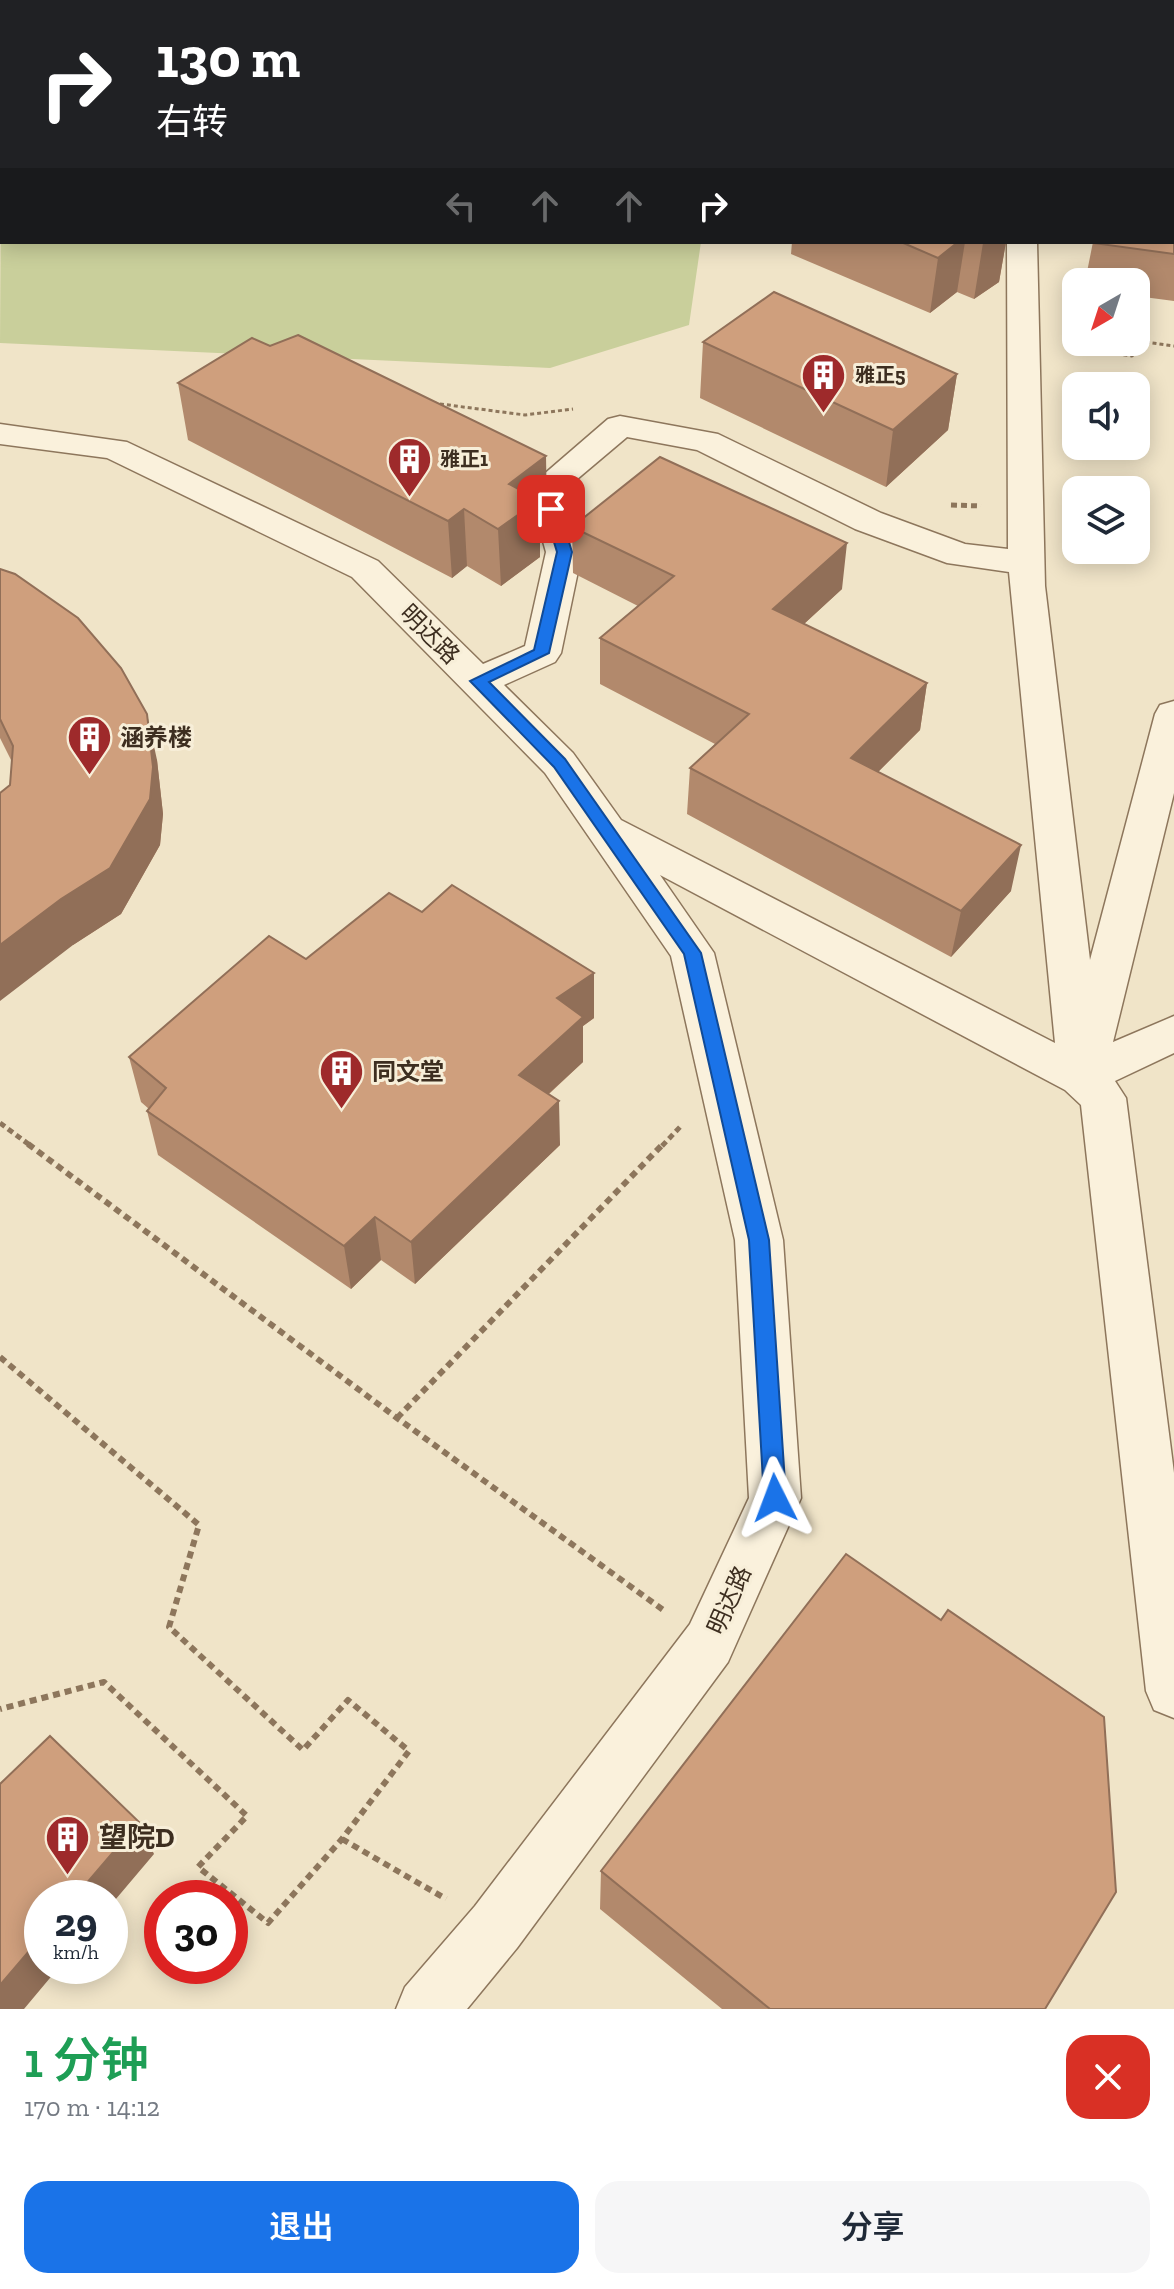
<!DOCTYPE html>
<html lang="zh">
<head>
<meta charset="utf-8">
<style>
  body { margin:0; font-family:"Zilla Slab","Noto Sans SC",serif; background:#f6f6f7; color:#1f2937; height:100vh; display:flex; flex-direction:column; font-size:30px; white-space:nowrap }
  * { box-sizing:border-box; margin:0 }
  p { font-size:26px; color:#747a83 }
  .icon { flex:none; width:44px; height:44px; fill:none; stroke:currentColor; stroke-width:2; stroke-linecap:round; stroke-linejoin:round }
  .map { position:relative; height:2009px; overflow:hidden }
  .panel { display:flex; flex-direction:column; background:#fff; flex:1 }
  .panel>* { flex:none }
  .top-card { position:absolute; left:0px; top:0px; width:1174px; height:244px; box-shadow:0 4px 20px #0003; background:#202124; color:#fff; overflow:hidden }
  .needle { width:52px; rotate:219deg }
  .buttons { position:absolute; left:1062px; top:268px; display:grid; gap:16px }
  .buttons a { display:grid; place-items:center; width:88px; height:88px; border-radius:16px; background:#fff; box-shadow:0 4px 20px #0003; font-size:40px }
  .speed { position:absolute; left:24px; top:1880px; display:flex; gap:16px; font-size:40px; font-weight:700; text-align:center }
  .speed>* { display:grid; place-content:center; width:104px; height:104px; border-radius:50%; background:#fff; box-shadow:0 4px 20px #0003; line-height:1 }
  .speed small { font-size:20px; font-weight:400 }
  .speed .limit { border:12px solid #d22; background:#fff; color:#111 }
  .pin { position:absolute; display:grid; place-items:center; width:68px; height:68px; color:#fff; margin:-34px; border-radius:16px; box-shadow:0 4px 12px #0006 }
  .me { position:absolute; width:88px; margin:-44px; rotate:357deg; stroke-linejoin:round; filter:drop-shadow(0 0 6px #0008) }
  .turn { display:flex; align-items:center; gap:28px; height:168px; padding:0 24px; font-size:36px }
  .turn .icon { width:104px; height:104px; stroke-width:2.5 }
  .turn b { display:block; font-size:56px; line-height:68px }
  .lanes { display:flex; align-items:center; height:76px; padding:0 24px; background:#0003; justify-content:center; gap:40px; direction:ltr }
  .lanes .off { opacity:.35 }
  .round { display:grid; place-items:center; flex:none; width:84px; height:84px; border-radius:24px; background:#f6f6f7 }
  .overview { display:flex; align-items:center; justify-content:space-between; height:136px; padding:0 24px }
  h1 { font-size:48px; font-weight:600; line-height:60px; color:#1e9e55 }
  .primary-button { display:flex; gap:16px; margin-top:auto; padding:16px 24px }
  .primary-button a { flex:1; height:92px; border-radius:24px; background:#1a73e8; color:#fff; font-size:32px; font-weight:600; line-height:92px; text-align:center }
  .primary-button a+a { background:#f6f6f7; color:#1f2937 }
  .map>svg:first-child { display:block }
  .green { fill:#c9cf9b }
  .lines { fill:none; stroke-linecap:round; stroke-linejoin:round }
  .minor-casing { stroke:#8d765c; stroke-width:3 }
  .path-far2 { stroke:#8d765c; stroke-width:3; stroke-dasharray:4 3; stroke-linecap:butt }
  .path-far1 { stroke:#8d765c; stroke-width:5; stroke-dasharray:6 4; stroke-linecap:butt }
  .path { stroke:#8d765c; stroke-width:6; stroke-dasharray:7 5; stroke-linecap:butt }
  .minor { fill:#faf1dc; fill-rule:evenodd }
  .wall { fill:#b2896c }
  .shaded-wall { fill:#916f58 }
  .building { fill:#cf9f7d; stroke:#916f58; stroke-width:2 }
  .route { fill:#1a73e8; stroke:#114b97; stroke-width:2 }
  .labels { text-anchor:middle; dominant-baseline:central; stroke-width:6; stroke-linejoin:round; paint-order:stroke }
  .far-poi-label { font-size:20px; font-weight:bold; fill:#3d2e20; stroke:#f7eed8; text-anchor:start }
  .street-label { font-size:24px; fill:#3d2e20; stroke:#f7eed8 }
  .poi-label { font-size:24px; font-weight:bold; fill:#3d2e20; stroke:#f7eed8; text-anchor:start }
  .near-poi-label { font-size:28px; font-weight:bold; fill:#3d2e20; stroke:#f7eed8; text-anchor:start }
</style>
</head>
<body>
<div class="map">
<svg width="1174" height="2009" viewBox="0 0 1174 2009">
  <rect width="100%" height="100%" fill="#f0e4c8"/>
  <!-- green -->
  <path class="green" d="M42,0h693l-698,2z
    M2,19v223h699l-12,83 -139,43 -550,-25z"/>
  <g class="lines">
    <defs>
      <path id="minor" d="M990,0h26v2h-26z
        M1007,242h30l8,344 45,374 65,-246 5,-9 14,-4v92l-61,249 61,-26v37l-59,28 11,17 48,375v245l-20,-8 -8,-19 -65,-586 -16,-15 -405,-215 54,78 69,287 18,258 -73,164 -211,286 -50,61h-71l9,-22 70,-81 215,-282 59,-126 -14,-258 -64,-284 -126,-183 -193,-196 -245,-119 -107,-14v-20l127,18 251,119 105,103 42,-18 21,-94 -18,-64 80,-69 12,-3 98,18 163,79 84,31 43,5zM627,437l70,13 158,79 92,34 62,9 46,471 -434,-223 -48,-67 -69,-68 51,-23 6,-9 21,-101 -19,-61z"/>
    </defs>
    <!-- minor casing -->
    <use href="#minor" class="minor-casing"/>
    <!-- path-far2 -->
    <path class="path-far2" d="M1068,347l64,9 14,-14 28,4
      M433,403l92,12 48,-6"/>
    <!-- path-far1 -->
    <path class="path-far1" d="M951,505l30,1
      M0,1123l31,23
      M662,1146l18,-19"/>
    <!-- path -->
    <path class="path" d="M28,1144l369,274 269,194
      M0,1357l199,168 -30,102 134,123 45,-50 61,51 -67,88 -74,84 -70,-56 49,-51 -143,-134 -104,27
      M397,1418l266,-274
      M342,1839l104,60"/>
    <!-- minor -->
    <use href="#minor" class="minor"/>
  </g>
  <!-- wall -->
  <path class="wall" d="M1174,128v173l-38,-5v-14h-51l8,-40z
    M792,242h214l-7,40 -25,17 -17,-7 -27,21 -139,-59z
    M703,342l254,32 -9,56 -62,57 -186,-89z
    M178,383l369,130 -7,5v39l-39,29 -34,-20 -15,12 -264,-138z
    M572,527l270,62 -38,35 123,59 -7,47 -42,42 133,119 -60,66 -264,-143 3,-46 25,-24 -115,-60v-46l38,-32 -65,-33z
    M0,569l157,191 6,54 -3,31 -39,69 -48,31 -63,-160 2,-23 -12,-24z
    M422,912l172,61v45l-11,8v36l-34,32 11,51 -145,139 -34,-24 -30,29 -193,-134 -11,-44 2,-2 -8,-7 -12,-45 177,-98z
    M601,1871l445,138h-324l-122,-100z"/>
  <!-- shaded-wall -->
  <path class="shaded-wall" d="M958,242h7l-8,50 -27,21 8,-55z
    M985,242h21l-7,40 -25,17 9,-56z
    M957,374l-9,56 -62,57 7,-57z
    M546,456l1,57 -7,5v39l-39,29 -3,-57 11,-45z
    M464,509l3,57 -15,12 -4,-57z
    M847,543l-5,46 -73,67 4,-47z
    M927,683l-7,47 -75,75 6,-47z
    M147,714l10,46 6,54 -3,31 -39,69 -48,31 -73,56v-56z
    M1021,845l-10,46 -60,66 10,-46z
    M594,973v45l-11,8v36l-62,57 -2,-44 38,-77z
    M559,1101l1,44 -145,139 -4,-42z
    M375,1217l6,43 -30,29 -7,-43z
    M139,1822l15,32 -44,52v-8h-36z
    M42,1936v30h18l-36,43h-24v-24z"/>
  <!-- building -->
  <path class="building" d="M1172,127l2,1v126l-81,-11v-1h79z
    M901,242h57l-20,16z
    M774,292l183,82 -64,56 -190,-88z
    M298,335l248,121 -37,28 30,16 -41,29 -34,-20 -16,12 -270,-138 74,-45 18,8z
    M660,457l187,86 -74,66 154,74 -76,75 170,87 -60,66 -271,-143 59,-54 -149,-76 74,-62 -102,-49z
    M0,569l15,5 63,44 43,50 26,46 6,53 -3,32 -40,69 -49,31 -61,46v-152l10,-8 3,-39 -13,-27z
    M452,885l142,88 -37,25 26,19 -64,58 40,26 -148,141 -36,-25 -31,29 -197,-135 19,-23 -37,-31 140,-121 37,23 83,-66 33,19z
    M846,1554l95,66 7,-10 156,107 12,175 -71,117h-275l-169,-138z
    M50,1736l89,86 -65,76h-32v38l-42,49v-201z"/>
  <!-- route -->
  <path class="route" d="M551,505l8,4 13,43 -23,101 -60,29 76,77 136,194 68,287 17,258 -4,7 -7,3 -8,-3 -3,-7 -15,-258 -65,-286 -130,-187 -84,-86 64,-31 23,-98 -13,-43z"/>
  <!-- icons -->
  <defs>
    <symbol id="building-pin" viewBox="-11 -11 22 30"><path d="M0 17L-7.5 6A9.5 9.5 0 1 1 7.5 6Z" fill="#9e2a2b" stroke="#f7eed8"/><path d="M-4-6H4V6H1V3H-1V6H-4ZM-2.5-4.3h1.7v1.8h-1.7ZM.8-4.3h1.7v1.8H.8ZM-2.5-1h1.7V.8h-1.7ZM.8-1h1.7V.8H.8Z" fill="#fff"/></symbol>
  </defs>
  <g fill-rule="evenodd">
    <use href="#building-pin" x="798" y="350" width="51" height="69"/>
    <use href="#building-pin" x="384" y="434" width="51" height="69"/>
    <use href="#building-pin" x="64" y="712" width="51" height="69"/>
    <use href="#building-pin" x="316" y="1046" width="51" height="69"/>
    <use href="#building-pin" x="42" y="1812" width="51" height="69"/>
  </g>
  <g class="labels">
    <!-- far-poi labels -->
    <g class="far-poi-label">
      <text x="855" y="375">雅正5</text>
      <text x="440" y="459">雅正1</text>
    </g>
    <!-- street labels -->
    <g class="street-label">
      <text transform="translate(430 634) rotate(45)">明达路</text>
      <text transform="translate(729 1600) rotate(-66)">明达路</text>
    </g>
    <!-- poi labels -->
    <g class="poi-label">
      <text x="120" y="737">涵养楼</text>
      <text x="372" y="1071">同文堂</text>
    </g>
    <!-- near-poi labels -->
    <g class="near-poi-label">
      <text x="99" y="1837">望院D</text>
    </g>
  </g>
</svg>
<div class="buttons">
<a><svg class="needle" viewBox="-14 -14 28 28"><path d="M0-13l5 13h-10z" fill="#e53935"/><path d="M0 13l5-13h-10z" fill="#747a83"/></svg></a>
<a><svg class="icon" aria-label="sound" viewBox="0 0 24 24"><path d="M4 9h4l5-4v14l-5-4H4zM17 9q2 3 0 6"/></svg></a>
<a><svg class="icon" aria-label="layers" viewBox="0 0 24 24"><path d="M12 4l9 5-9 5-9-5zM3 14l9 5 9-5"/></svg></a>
</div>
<div class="speed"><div>29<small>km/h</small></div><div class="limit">30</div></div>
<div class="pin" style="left:551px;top:509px;background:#d93025"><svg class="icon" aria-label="arrive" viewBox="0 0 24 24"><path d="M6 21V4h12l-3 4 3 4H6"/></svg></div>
<svg class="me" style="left:775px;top:1498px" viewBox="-20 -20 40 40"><path d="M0-17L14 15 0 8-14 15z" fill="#1a73e8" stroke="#fff" stroke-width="4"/></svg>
<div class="top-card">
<div class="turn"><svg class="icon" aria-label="right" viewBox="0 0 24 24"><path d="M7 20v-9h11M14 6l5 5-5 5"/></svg><div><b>130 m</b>右转</div></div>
<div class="lanes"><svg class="icon off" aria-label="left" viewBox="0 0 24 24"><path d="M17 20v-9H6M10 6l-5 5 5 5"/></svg><svg class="icon off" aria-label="ahead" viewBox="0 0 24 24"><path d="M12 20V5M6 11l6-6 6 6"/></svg><svg class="icon off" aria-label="ahead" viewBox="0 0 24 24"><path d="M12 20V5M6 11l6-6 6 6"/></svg><svg class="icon" aria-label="right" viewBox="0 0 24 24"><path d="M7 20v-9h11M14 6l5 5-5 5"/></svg></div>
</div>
</div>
<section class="panel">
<div class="overview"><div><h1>1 分钟</h1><p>170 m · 14:12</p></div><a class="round" style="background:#d93025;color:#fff"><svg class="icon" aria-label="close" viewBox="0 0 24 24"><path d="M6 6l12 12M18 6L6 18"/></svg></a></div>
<div class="primary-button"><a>退出</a><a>分享</a></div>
</section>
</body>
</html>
